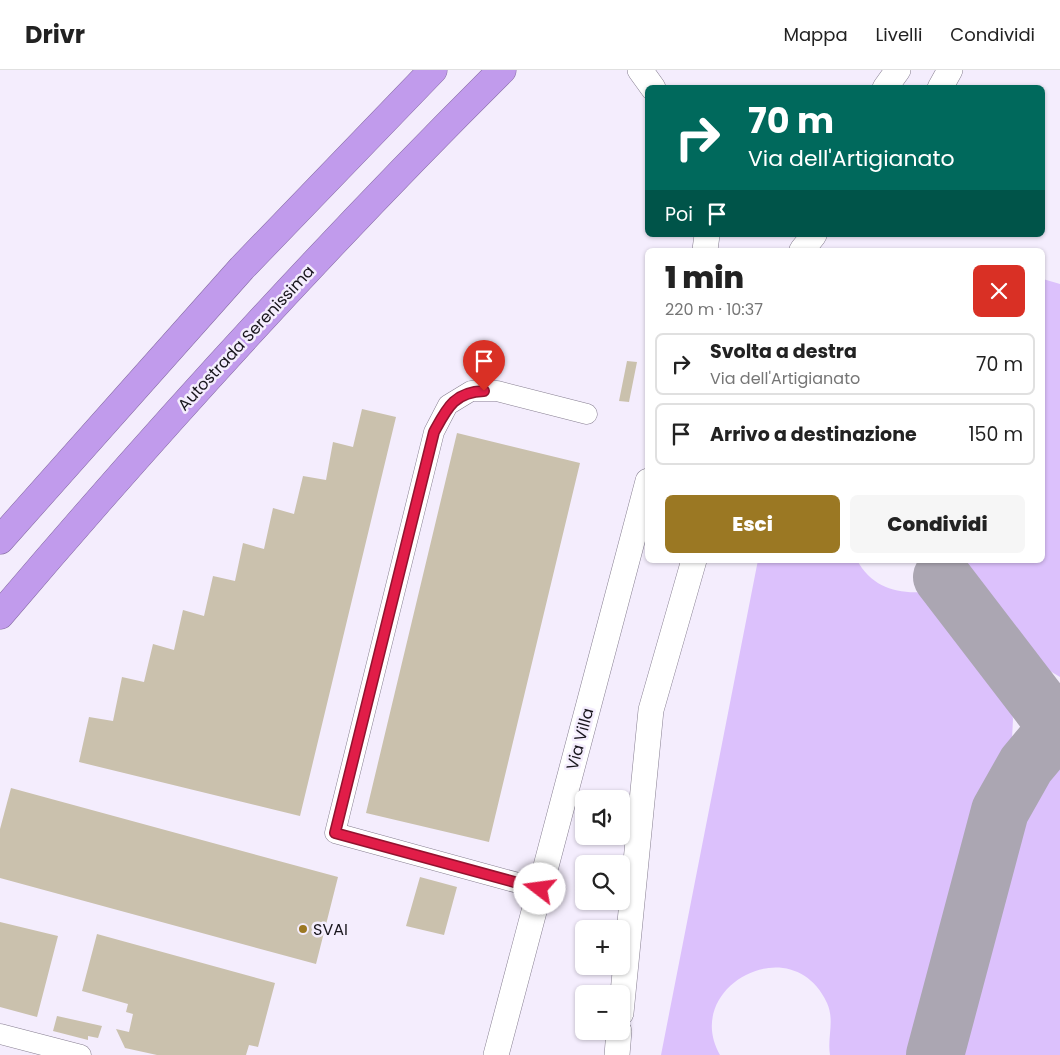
<!DOCTYPE html>
<html lang="it">
<head>
<meta charset="utf-8">
<style>
  body { margin:0; font-family:Poppins,sans-serif; background:#f6f6f6; color:#222; height:100vh; display:flex; flex-direction:column; font-size:19px; white-space:nowrap }
  * { box-sizing:border-box; margin:0 }
  p { font-size:16px; color:#767676 }
  .icon { flex:none; width:28px; height:28px; fill:none; stroke:currentColor; stroke-width:2; stroke-linecap:round; stroke-linejoin:round }
  .map { position:relative; flex:1; overflow:hidden }
  .sheet { position:absolute; left:645px; top:178px; width:400px; height:315px; display:flex; flex-direction:column; background:#fff; border-radius:8px; box-shadow:0 1px 4px #0004 }
  .sheet>* { flex:none }
  .hud { position:absolute; left:645px; top:15px; width:400px; height:152px; border-radius:8px; box-shadow:0 1px 4px #0004; background:#00695c; color:#fff; overflow:hidden }
  .fabs { position:absolute; left:575px; top:720px; display:grid; gap:10px }
  .fabs a { display:grid; place-items:center; width:55px; height:55px; border-radius:8px; background:#fff; box-shadow:0 1px 4px #0004; font-size:25px }
  .pin { position:absolute; display:grid; place-items:center; width:42px; height:42px; color:#fff; margin:-51px -21px; border-radius:50% 50% 50% 0; rotate:-45deg; box-shadow:0 0 5px #0007 }
  .pin .icon { rotate:45deg }
  .me { position:absolute; width:55px; margin:-28px; rotate:285deg; stroke-linejoin:round; filter:drop-shadow(0 0 4px #0008) }
  .turn { display:flex; align-items:center; gap:18px; height:105px; padding:0 20px; font-size:22px }
  .turn .icon { width:65px; height:65px; stroke-width:2.5 }
  .turn b { display:block; font-size:35px; line-height:42px }
  .then { display:flex; align-items:center; height:48px; padding:0 20px; background:#0003; gap:10px; font-size:19px }
  .round { display:grid; place-items:center; flex:none; width:52px; height:52px; border-radius:8px; background:#f6f6f6 }
  .overview { display:flex; align-items:center; justify-content:space-between; height:85px; padding:0 20px }
  h1 { font-size:30px; font-weight:800; line-height:38px }
  .cta { display:flex; gap:10px; margin-top:auto; padding:10px 20px }
  .cta a { flex:1; height:58px; border-radius:8px; background:#9b7823; color:#fff; font-size:20px; font-weight:800; line-height:58px; text-align:center }
  .cta a+a { background:#f6f6f6; color:#222 }
  ul { padding:0; list-style:none }
  li { display:flex; align-items:center; gap:15px; height:62px; margin:0 10px 8px; padding:0 10px; border:2px solid #e0e0e0; border-radius:8px }
  li div { flex:1 }
  li b { display:block; font-size:19px }
  li em { font-style:normal }
  header { display:flex; align-items:center; gap:30px; box-sizing:border-box; height:70px; padding:0 25px; background:#fff; border-bottom:1px solid #e0e0e0 }
  header strong { font-size:24px }
  nav { display:flex; gap:28px; margin-inline-start:auto; font-size:18px }
  .map>svg:first-child { display:block }
  .green { fill:#dcc1fc }
  .lines { fill:none; stroke-linecap:round; stroke-linejoin:round }
  .taxiway { stroke:#aba6b2; stroke-width:58 }
  .building { fill:#cac1ad }
  .minor-casing { stroke:#867e90; stroke-width:21 }
  .tertiary-casing { stroke:#867e90; stroke-width:26 }
  .motorway-casing { stroke:#866ca3; stroke-width:29 }
  .minor { stroke:#fff; stroke-width:20 }
  .tertiary { stroke:#fff; stroke-width:25 }
  .motorway { stroke:#c19bec; stroke-width:28 }
  .route-casing { stroke:#92132f; stroke-width:12 }
  .route { stroke:#e11d48; stroke-width:9 }
  .poi-dot { fill:#9b7823; stroke:#f4edfd; stroke-width:2 }
  .labels { text-anchor:middle; dominant-baseline:central; stroke-width:5; stroke-linejoin:round; paint-order:stroke }
  .street-label { font-size:16px; fill:#18151c; stroke:#f4edfd }
  .poi-label { font-size:16px; fill:#18151c; stroke:#f4edfd; text-anchor:start }
</style>
</head>
<body>
<header>
<strong>Drivr</strong>
<nav><a>Mappa</a><a>Livelli</a><a>Condividi</a></nav>
</header>
<div class="map">
<svg width="1060" height="985" viewBox="0 0 1060 985">
  <rect width="100%" height="100%" fill="#f4edfd"/>
  <!-- green -->
  <path class="green" d="M1043,209l17,5v393l-25,-15 -74,-99 1,-3h80z
    M758,490h99c14,26 38,34 66,32l87,110 3,17 -1,20 -24,44 -19,48 -62,224h-77c-3,-18 5,-34 -3,-52 -35,-76 -146,-16 -107,52h-59z
    M1060,694v291h-102l56,-213 16,-35z"/>
  <g class="lines">
    <!-- taxiway -->
    <path class="taxiway" d="M942,507l115,150
      M935,985l65,-244 26,-46 34,-41"/>
  </g>
  <!-- building -->
  <path class="building" d="M627,291l10,1 -8,40 -10,-1z
    M362,339l34,8 -96,399 -221,-54 10,-45 24,4 9,-44 22,5 9,-38 21,6 9,-40 21,6 9,-40 22,5 8,-38 21,6 9,-41 21,6 9,-38 23,4 7,-38 20,5z
    M457,363l123,30 -91,379 -123,-29z
    M11,718l327,89 -22,87 -316,-86v-49z
    M420,807l37,10 -13,48 -38,-9z
    M0,852l58,14 -21,81 -37,-10z
    M97,864l178,49 -17,64 -9,-2 -3,10h-89l-32,-7 -9,-19 13,3 4,-18 -7,-2 2,-8 -46,-13z
    M57,946l45,10 -4,12 -10,-2v4l-35,-9z"/>
  <g class="lines">
    <defs>
      <path id="minor" d="M540,819l-205,-56 99,-401 14,-27 23,-14h26l90,23
        M0,964l81,21"/>
      <path id="tertiary" d="M640,0l13,18
        M885,18l13,-18
        M940,18l10,-18
        M705,180l2,-15
        M802,180l12,-15
        M621,943l30,-303 43,-150
        M496,985l152,-574
        M617,985l2,-24"/>
      <path id="motorway" d="M0,470l242,-272 191,-198
        M0,545c160,-188 327,-371 502,-545"/>
    </defs>
    <!-- minor casing -->
    <use href="#minor" class="minor-casing"/>
    <!-- tertiary casing -->
    <use href="#tertiary" class="tertiary-casing"/>
    <!-- motorway casing -->
    <use href="#motorway" class="motorway-casing"/>
    <!-- minor -->
    <use href="#minor" class="minor"/>
    <!-- tertiary -->
    <use href="#tertiary" class="tertiary"/>
    <!-- motorway -->
    <use href="#motorway" class="motorway"/>
  </g>
  <g class="lines">
    <defs>
      <path id="route" d="M484,321c-30,1 -37,17 -50,41l-99,401 205,56"/>
    </defs>
    <!-- route casing -->
    <use href="#route" class="route-casing"/>
    <!-- route -->
    <use href="#route" class="route"/>
  </g>
  <!-- markers -->
  <circle class="poi-dot" cx="303" cy="859" r="5"/>
  <g class="labels">
    <!-- street labels -->
    <g class="street-label">
      <text transform="translate(246 268) rotate(-47)">Autostrada Serenissima</text>
      <text transform="translate(580 669) rotate(-75)">Via Villa</text>
    </g>
    <!-- poi labels -->
    <g class="poi-label">
      <text x="313" y="859">SVAI</text>
    </g>
  </g>
</svg>
<div class="fabs">
<a><svg class="icon" aria-label="sound" viewBox="0 0 24 24"><path d="M4 9h4l5-4v14l-5-4H4zM17 9q2 3 0 6"/></svg></a>
<a><svg class="icon" aria-label="search" viewBox="0 0 24 24"><circle cx="10" cy="10" r="6"/><path d="M15 15l6 6"/></svg></a>
<a>+</a>
<a>−</a>
</div>
<div class="pin" style="left:484px;top:321px;background:#d93025"><svg class="icon" aria-label="arrive" viewBox="0 0 24 24"><path d="M6 21V4h12l-3 4 3 4H6"/></svg></div>
<svg class="me" style="left:540px;top:819px" viewBox="-20 -20 40 40"><circle r="19" fill="#fff"/><path d="M0-13L10 11 0 6-10 11z" fill="#e11d48"/></svg>
<div class="hud">
<div class="turn"><svg class="icon" aria-label="right" viewBox="0 0 24 24"><path d="M7 20v-9h11M14 6l5 5-5 5"/></svg><div><b>70 m</b>Via dell'Artigianato</div></div>
<div class="then">Poi<svg class="icon" aria-label="arrive" viewBox="0 0 24 24"><path d="M6 21V4h12l-3 4 3 4H6"/></svg></div>
</div>
<section class="sheet">
<div class="overview"><div><h1>1 min</h1><p>220 m · 10:37</p></div><a class="round" style="background:#d93025;color:#fff"><svg class="icon" aria-label="close" viewBox="0 0 24 24"><path d="M6 6l12 12M18 6L6 18"/></svg></a></div>
<ul>
<li><svg class="icon" aria-label="right" viewBox="0 0 24 24"><path d="M7 20v-9h11M14 6l5 5-5 5"/></svg><div><b>Svolta a destra</b><p>Via dell'Artigianato</p></div><em>70 m</em></li>
<li><svg class="icon" aria-label="arrive" viewBox="0 0 24 24"><path d="M6 21V4h12l-3 4 3 4H6"/></svg><div><b>Arrivo a destinazione</b></div><em>150 m</em></li>
</ul>
<div class="cta"><a>Esci</a><a>Condividi</a></div>
</section>
</div>
</body>
</html>
